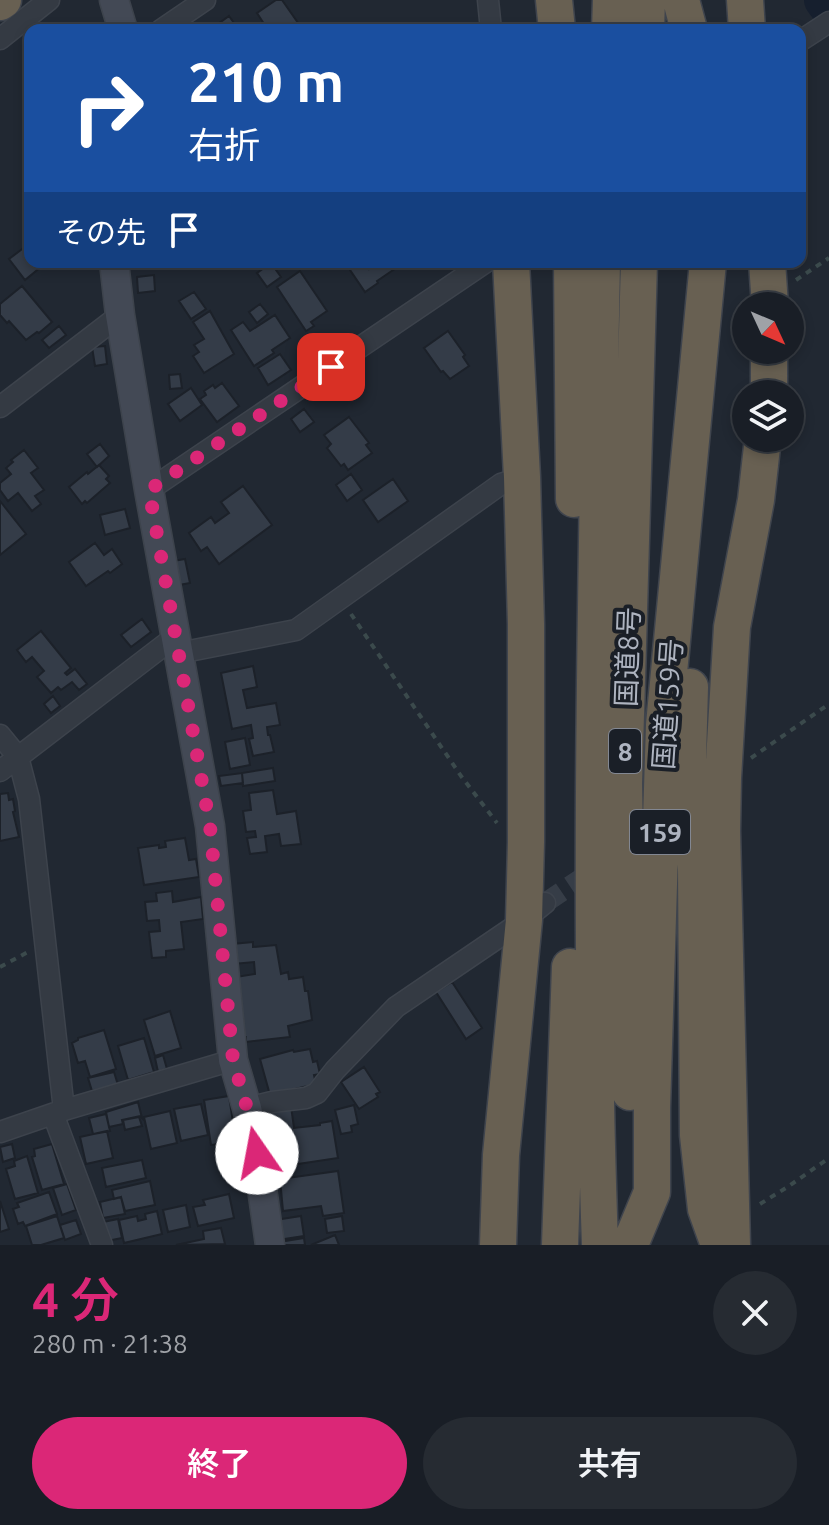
<!DOCTYPE html>
<html lang="ja">
<head>
<meta charset="utf-8">
<style>
  body { margin:0; font-family:Ubuntu,"Noto Sans JP",sans-serif; background:#262b32; color:#f1f3f6; height:100vh; display:flex; flex-direction:column; font-size:30px; white-space:nowrap }
  * { box-sizing:border-box; margin:0 }
  p { font-size:26px; color:#9fa2a7 }
  .icon { flex:none; width:44px; height:44px; fill:none; stroke:currentColor; stroke-width:2; stroke-linecap:round; stroke-linejoin:round }
  .map { position:relative; height:1245px; overflow:hidden }
  .side { display:flex; flex-direction:column; background:#191e26; flex:1 }
  .side>* { flex:none }
  .hud { position:absolute; left:24px; top:24px; width:782px; height:244px; border-radius:16px; box-shadow:0 4px 12px #0003,0 0 0 2px #373c43; background:#1a4fa0; color:#fff; overflow:hidden }
  .needle { width:52px; rotate:134deg }
  .tools { position:absolute; left:732px; top:292px; display:grid; gap:16px }
  .tools a { display:grid; place-items:center; width:72px; height:72px; border-radius:50%; background:#191e26; box-shadow:0 4px 12px #0003,0 0 0 2px #373c43; font-size:40px }
  .pin { position:absolute; display:grid; place-items:center; width:68px; height:68px; color:#fff; margin:-34px; border-radius:16px; box-shadow:0 4px 12px #0006 }
  .me { position:absolute; width:88px; margin:-44px; rotate:348deg; stroke-linejoin:round; filter:drop-shadow(0 0 6px #0008) }
  .turn { display:flex; align-items:center; gap:28px; height:168px; padding:0 32px; font-size:36px }
  .turn .icon { width:104px; height:104px; stroke-width:2.5 }
  .turn b { display:block; font-size:56px; line-height:68px }
  .then { display:flex; align-items:center; height:76px; padding:0 32px; background:#0003; gap:16px; font-size:30px }
  .round { display:grid; place-items:center; flex:none; width:84px; height:84px; border-radius:42px; background:#262b32 }
  .headline { display:flex; align-items:center; justify-content:space-between; height:136px; padding:0 32px }
  h1 { font-size:48px; font-weight:600; line-height:60px; color:#db2777 }
  .button { display:flex; gap:16px; margin-top:auto; padding:16px 32px }
  .button a { flex:1; height:92px; border-radius:48px; background:#db2777; color:#fff; font-size:32px; font-weight:600; line-height:92px; text-align:center }
  .button a+a { background:#262b32; color:#f1f3f6 }
  .map>svg:first-child { display:block }
  .lines { fill:none; stroke-linecap:round; stroke-linejoin:round }
  .river { stroke:#161f2e; stroke-width:38 }
  .building { fill:#343c48; stroke:#1c2129; stroke-width:2 }
  .street-tunnel { stroke:#363d47; stroke-width:20; stroke-dasharray:20 10; stroke-linecap:butt }
  .street-casing { stroke:#3d434c; stroke-width:23 }
  .secondary-casing { stroke:#3d434c; stroke-width:31 }
  .highway-casing { stroke:#3f444d; stroke-width:39 }
  .path { stroke:#3b4a4c; stroke-width:4; stroke-dasharray:6 6; stroke-linecap:butt }
  .street { stroke:#343a43; stroke-width:20 }
  .secondary { stroke:#434955; stroke-width:28 }
  .highway { stroke:#686052; stroke-width:36 }
  .route { stroke:#db2777; stroke-width:14; stroke-dasharray:0 25.2 }
  .labels { text-anchor:middle; dominant-baseline:central; stroke-width:8; stroke-linejoin:round; paint-order:stroke }
  .shield { fill:#1a1f27; stroke:#828792; stroke-width:2 }
  .shield-label { font-size:26px; font-weight:bold; fill:#aeb4c0 }
  .street-label { font-size:28px; fill:#aeb4c0; stroke:#1a1f27 }
</style>
</head>
<body>
<div class="map">
<svg width="829" height="1245" viewBox="0 0 829 1245">
  <rect width="100%" height="100%" fill="#212832"/>
  <g class="lines">
    <!-- river -->
    <path class="river" d="M823,0l6,8"/>
  </g>
  <!-- building -->
  <path class="building" d="M276,0h6l21,30h-35l-11,-17z
    M229,16l10,14h-27l-1,-1z
    M30,243v19h17l-22,18 -16,-21z
    M356,262h8l5,7 9,-7h19l2,4 -22,15 1,2 -13,9 -17,-25z
    M271,263l10,14 -14,10 -10,-14z
    M300,271l27,40 -16,11 3,4 -8,5 -29,-44z
    M154,275l1,16 -17,2 -1,-16z
    M22,286l30,36 -13,11 -2,-1 -11,8 -17,-19 -2,2 -7,-8v-11z
    M194,292l12,17 -15,10 -12,-18z
    M260,304l8,10 -11,9 -8,-11z
    M210,311l24,43 -30,19 -11,-17 6,-4 -5,-7 10,-6 -11,-17z
    M275,315l15,23 -18,12 2,3 -20,13 -23,-36 12,-8 7,9z
    M59,326l7,9 -17,13 -7,-8z
    M448,331l17,24 -2,2 6,9 -19,13 -7,-8 -2,1 -17,-24z
    M105,346l2,18 -12,2 -3,-19z
    M280,354l11,16 -23,15 -10,-17z
    M180,374l2,14 -12,1 -1,-14z
    M222,383l17,23 -22,16 -17,-23 6,-4 -2,-4 9,-6 2,3z
    M191,388l11,17 -22,16 -12,-17z
    M304,409l10,13 -14,10 -9,-13z
    M349,417l20,26 -3,2 6,8 -24,17 -4,-6 -3,2 -14,-18 4,-4 -7,-9z
    M100,444l9,12 -12,11 -10,-13z
    M24,450l14,18 -7,5 13,17 -9,6 6,8 -9,7 -14,-18 -10,8 -8,-11v-7l11,-9 -5,-6 7,-6 -2,-2z
    M99,465l10,11 -3,3 4,4 -23,20 -2,-2 -3,3 -13,-17 18,-15 1,2z
    M351,474l11,16 -15,11 -11,-16z
    M393,479l15,22 -30,21 -15,-22z
    M243,486l29,39 -53,39 -12,-17 -6,4 -12,-18 22,-16 4,6 14,-10 -8,-11z
    M0,501l26,33 -26,21z
    M125,509l5,19 -25,7 -5,-20z
    M95,543l9,12 8,-6 10,15 -12,9 -2,-2 -22,15 -17,-24z
    M185,559l5,24 -11,2 -6,-24z
    M142,619l9,13 -20,15 -10,-12z
    M41,631l30,37 -6,5 2,2 8,-6 12,15 -8,6 -7,-8 -11,8 -3,-3 -7,6 -14,-16 7,-6 -12,-14 -6,5 -9,-12z
    M253,666l4,21 -14,3 4,18 29,-5 4,22 -13,2 1,8h2l4,17 -21,4 -4,-17 4,-1 -2,-13 -19,4 -11,-56z
    M53,696l7,10 -9,7 -7,-9z
    M245,738l5,27 -20,4 -5,-27z
    M273,768l2,13 -32,5 -1,-13z
    M242,773l1,10 -22,3 -2,-10z
    M273,790l4,24 19,-3 5,33 -20,2 -2,-12 -14,2 2,16 -17,2 -3,-16 9,-1 -1,-6 -9,1 -3,-21 8,-1 -2,-17z
    M8,793l1,7 4,-1 2,12 -2,1 6,25 -19,4v-47z
    M185,838l4,22 7,-1 3,18 -55,8 -6,-37 21,-3v3l7,-1 -1,-6z
    M172,891l1,11 28,-5 2,22 -22,3 3,27 -18,2v6l-14,1 -3,-26 11,-1 -1,-11 -12,1 -2,-19 12,-1 -1,-8z
    M253,942v5l23,-2 5,29 7,-2 1,7 14,-2 2,14h3l4,29 -24,6 2,11 -44,5v-5h-3l-7,-60 19,-3 -1,-12 -21,2 -1,-20z
    M452,982l30,46 -16,11 -30,-47z
    M170,1011l11,37 -26,8 -11,-36z
    M104,1030l12,39 -26,8 -5,-16 -7,2 -6,-20 6,-3v-2z
    M144,1038l10,34 -26,8 -10,-34z
    M310,1049l3,13 4,-1 3,13 -6,1 2,9 -46,11 -10,-36 33,-9 1,2z
    M163,1055l4,14 -9,3 -3,-14z
    M364,1067l16,25 -4,2 2,3 -19,12 -18,-27z
    M114,1072l4,13 -26,6 -4,-13z
    M229,1096l7,46 -25,3 -7,-45z
    M138,1102l4,16 -2,-2 -18,4 1,4 -14,3 -3,-15z
    M201,1104l7,31 -27,6 -7,-32z
    M354,1105l4,19 -7,2 1,6 -11,2 -6,-24z
    M291,1106l3,22 26,-3v-2l12,-2 6,37 -60,9 -3,-21 12,-2 -1,-10 -17,2 -4,-27z
    M170,1111l7,32 -26,6 -7,-32z
    M106,1114l4,17 -17,3 -4,-16z
    M139,1117l3,9 -17,4 -2,-10z
    M107,1131l6,27 -27,6 -6,-27z
    M12,1144l3,14 -12,4 -3,-15z
    M52,1144l12,40 -22,6 -10,-33 3,-1 -1,-7z
    M27,1156l11,37 -23,6 -9,-30 9,-3 -1,-5z
    M142,1160l4,18 -40,9 -4,-19z
    M338,1171l6,42 -21,3 -2,-10 -38,5 -3,-32z
    M150,1181l5,24 -30,6 -4,-14 -7,2 -2,-9z
    M67,1184l9,26 -14,5 -9,-27z
    M49,1192l8,22 -32,12 -2,-4 -5,2 -5,-15 6,-2 -2,-4z
    M229,1194l5,24 -36,8 -5,-19 12,-2 -2,-5z
    M121,1197l4,17 -22,4 -3,-16z
    M0,1201l9,28 -9,3z
    M186,1205l4,22 -22,5 -5,-22z
    M157,1211l5,23 -38,9 -5,-23 18,-4 1,5 8,-2 -1,-5z
    M57,1216l7,22 -23,7h-9l-6,-19z
    M301,1216l3,20 -26,4 -3,-20z
    M342,1216l2,15 -17,2 -2,-14z
    M118,1219l4,19 -15,3 -4,-19z
    M76,1220l5,14 -16,6 -5,-15z
    M221,1228l4,16 -49,1 28,-6 -1,-8z
    M335,1235l4,10h-28z
    M304,1238l1,7h-26v-3z"/>
  <g class="lines">
    <!-- street-tunnel -->
    <path class="street-tunnel" d="M545,903l53,-36"/>
    <defs>
      <path id="street" d="M488,0l3,30
        M161,30l44,-30
        M0,39l49,-39
        M800,41l29,-19
        M0,407l120,-92
        M149,490l337,-228
        M179,653l117,-23 205,-146 21,-7
        M0,735l18,22 11,42 35,311
        M0,771l176,-135
        M247,1108l25,-6 34,-4 11,-5 18,-23 61,-63 128,-87 21,-17
        M53,1114l49,131
        M0,1132l64,-22 169,-50"/>
      <path id="secondary" d="M114,0l9,30
        M114,262l6,53 29,175 61,336 23,234 14,48 10,45 13,92"/>
      <path id="highway" d="M554,0l3,30
        M681,0l8,30
        M745,0l2,30
        M0,2l3,-2
        M610,30l1,-30
        M646,30l1,-30
        M572,262l2,237
        M767,262l3,44
        M769,394v-44
        M690,687l-2,71 8,111 2,266 8,74 13,36
        M630,1092l-6,-308 15,-522
        M632,1240l20,-48v-84l12,-383 44,-463
        M498,1245l3,-90 23,-235 2,-78v-218l-4,-147 -11,-215
        M560,1245l10,-278
        M600,1245c-12,-327 -4,-655 2,-983
        M732,1245l-10,-414 1,-53 9,-151 24,-127 7,-62"/>
    </defs>
    <!-- street casing -->
    <use href="#street" class="street-casing"/>
    <!-- secondary casing -->
    <use href="#secondary" class="secondary-casing"/>
    <!-- highway casing -->
    <use href="#highway" class="highway-casing"/>
    <!-- path -->
    <path class="path" d="M796,280l33,-22
      M351,614l110,162 36,47
      M751,758l78,-54
      M0,967l28,-15
      M760,1204l29,-18 40,-28"/>
    <!-- street -->
    <use href="#street" class="street"/>
    <!-- secondary -->
    <use href="#secondary" class="secondary"/>
    <!-- highway -->
    <use href="#highway" class="highway"/>
  </g>
  <g class="lines">
    <!-- route -->
    <path class="route" d="M257,1153l-10,-45 -14,-48 -23,-234 -61,-336 182,-123"/>
  </g>
  <g class="labels">
    <!-- shield labels -->
    <g class="shield">
      <rect x="609" y="729" width="32" height="44" rx="6"/>
      <rect x="630" y="810" width="60" height="44" rx="6"/>
    </g>
    <g class="shield-label">
      <text x="625" y="751">8</text>
      <text x="660" y="832">159</text>
    </g>
    <!-- street labels -->
    <g class="street-label">
      <text transform="translate(627 657) rotate(-88)">国道8号</text>
      <text transform="translate(667 704) rotate(-86)">国道159号</text>
    </g>
  </g>
</svg>
<div class="tools">
<a><svg class="needle" viewBox="-14 -14 28 28"><path d="M0-13l5 13h-10z" fill="#e53935"/><path d="M0 13l5-13h-10z" fill="#9fa2a7"/></svg></a>
<a><svg class="icon" aria-label="layers" viewBox="0 0 24 24"><path d="M12 4l9 5-9 5-9-5zM3 14l9 5 9-5"/></svg></a>
</div>
<div class="pin" style="left:331px;top:367px;background:#d93025"><svg class="icon" aria-label="arrive" viewBox="0 0 24 24"><path d="M6 21V4h12l-3 4 3 4H6"/></svg></div>
<svg class="me" style="left:257px;top:1153px" viewBox="-20 -20 40 40"><circle r="19" fill="#fff"/><path d="M0-13L10 11 0 6-10 11z" fill="#db2777"/></svg>
<div class="hud">
<div class="turn"><svg class="icon" aria-label="right" viewBox="0 0 24 24"><path d="M7 20v-9h11M14 6l5 5-5 5"/></svg><div><b>210 m</b>右折</div></div>
<div class="then">その先<svg class="icon" aria-label="arrive" viewBox="0 0 24 24"><path d="M6 21V4h12l-3 4 3 4H6"/></svg></div>
</div>
</div>
<section class="side">
<div class="headline"><div><h1>4 分</h1><p>280 m · 21:38</p></div><a class="round"><svg class="icon" aria-label="close" viewBox="0 0 24 24"><path d="M6 6l12 12M18 6L6 18"/></svg></a></div>
<div class="button"><a>終了</a><a>共有</a></div>
</section>
</body>
</html>
